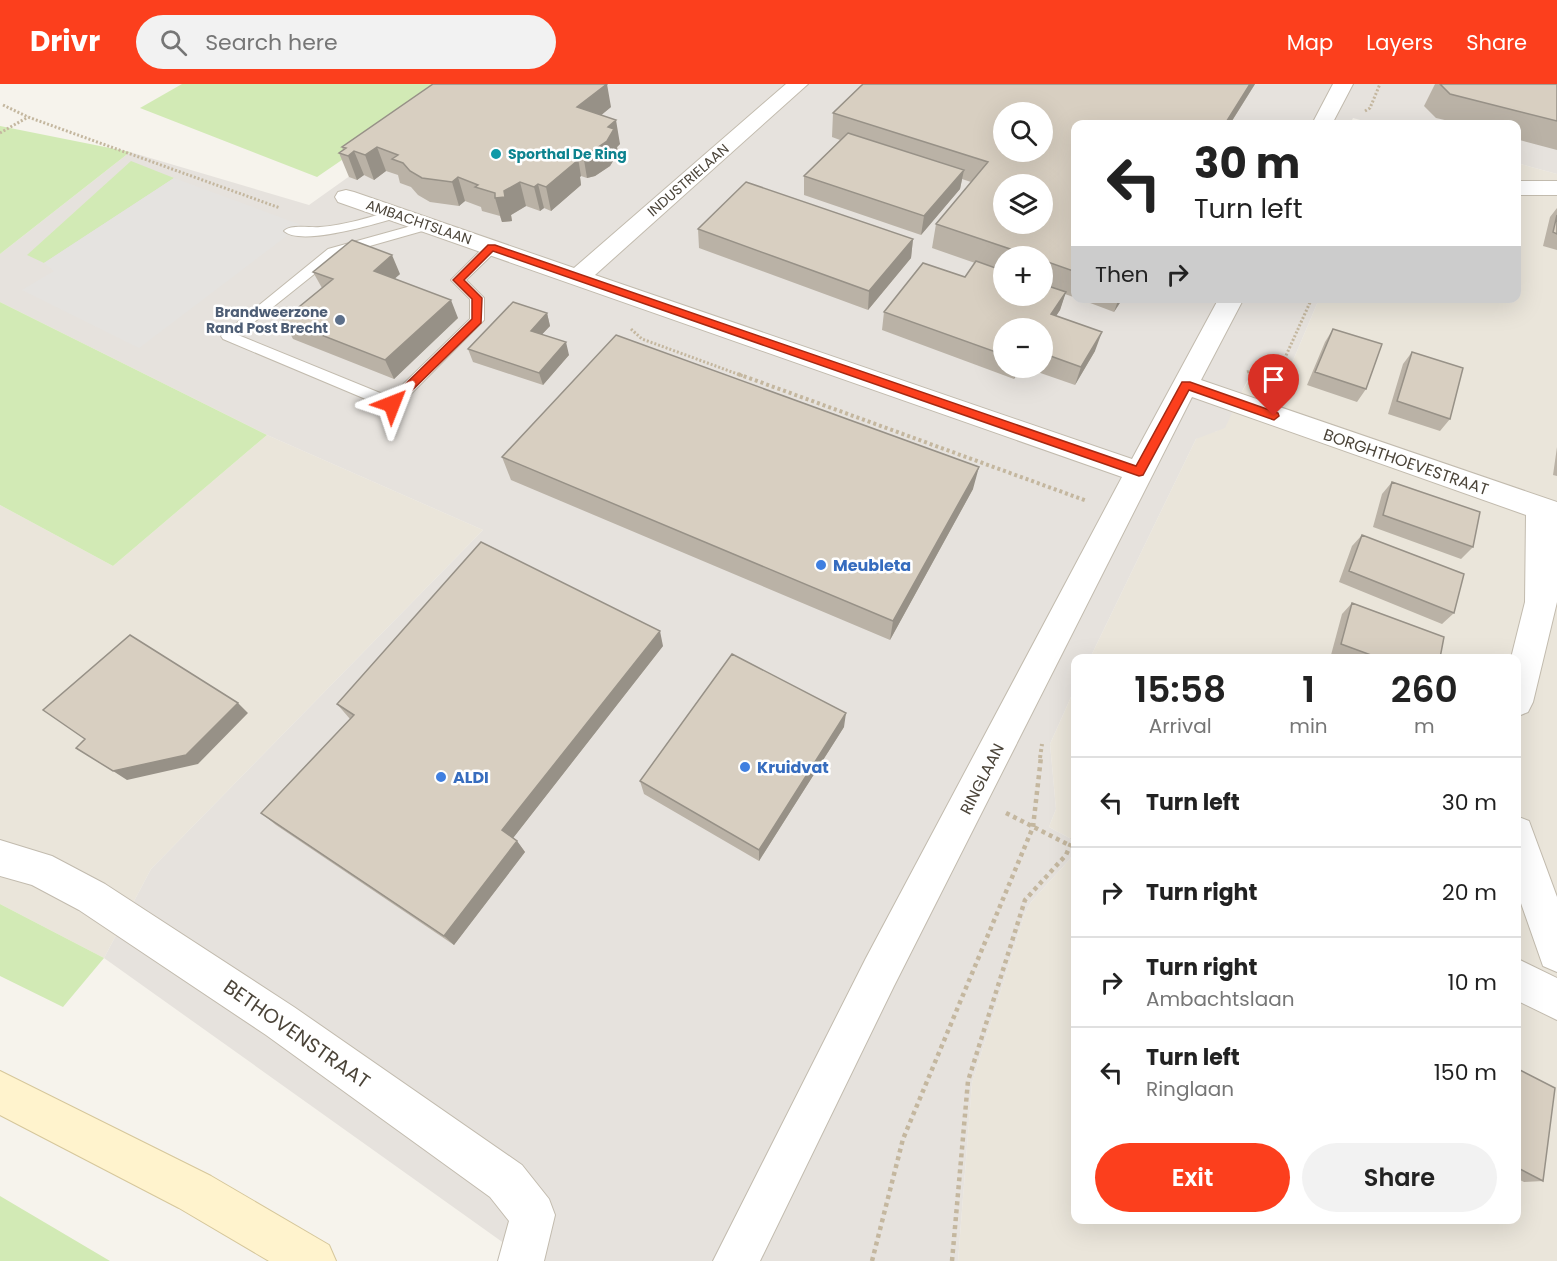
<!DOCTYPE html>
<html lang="en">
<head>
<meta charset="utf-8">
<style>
  body { margin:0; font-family:Poppins,sans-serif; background:#f2f2f2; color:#222; height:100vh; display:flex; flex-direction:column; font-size:22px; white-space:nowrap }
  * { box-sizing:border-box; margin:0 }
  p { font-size:20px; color:#767676 }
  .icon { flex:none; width:33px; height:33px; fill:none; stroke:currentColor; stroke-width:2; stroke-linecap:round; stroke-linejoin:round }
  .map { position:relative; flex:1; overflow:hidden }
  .drawer { position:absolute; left:1071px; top:570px; width:450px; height:570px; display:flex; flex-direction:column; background:#fff; border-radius:12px; box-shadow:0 6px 24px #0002 }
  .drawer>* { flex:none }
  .guide { position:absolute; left:1071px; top:36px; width:450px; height:183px; border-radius:12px; box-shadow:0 6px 24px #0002; background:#fff; color:#222; overflow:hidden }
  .controls { position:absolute; left:993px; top:18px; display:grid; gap:12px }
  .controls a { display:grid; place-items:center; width:60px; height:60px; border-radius:50%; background:#fff; box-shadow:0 6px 24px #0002; font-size:30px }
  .pin { position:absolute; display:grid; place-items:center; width:51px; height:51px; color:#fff; margin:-62px -26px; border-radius:50% 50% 50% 0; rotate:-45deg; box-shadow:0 0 6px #0007 }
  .pin .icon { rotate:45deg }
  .me { position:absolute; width:66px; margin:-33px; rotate:45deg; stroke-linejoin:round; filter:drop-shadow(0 0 4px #0008) }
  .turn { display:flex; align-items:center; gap:21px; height:126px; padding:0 24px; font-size:27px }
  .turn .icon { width:78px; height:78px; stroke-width:2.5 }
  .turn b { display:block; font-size:42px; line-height:51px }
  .then { display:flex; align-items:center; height:57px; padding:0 24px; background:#0003; gap:12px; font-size:22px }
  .eta { display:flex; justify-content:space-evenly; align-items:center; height:102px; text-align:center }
  .eta b { font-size:36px; font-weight:600; line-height:42px }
  .primary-button { display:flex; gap:12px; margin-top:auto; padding:12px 24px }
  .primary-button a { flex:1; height:69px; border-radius:36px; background:#fc3f1d; color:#fff; font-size:24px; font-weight:600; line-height:69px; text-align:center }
  .primary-button a+a { background:#f2f2f2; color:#222 }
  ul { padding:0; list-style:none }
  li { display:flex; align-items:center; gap:18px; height:90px; padding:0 24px; border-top:2px solid #e0e0e0 }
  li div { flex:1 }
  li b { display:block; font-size:22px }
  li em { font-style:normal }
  header { display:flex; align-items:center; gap:36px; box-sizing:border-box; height:84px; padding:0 30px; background:#fc3f1d; color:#fff }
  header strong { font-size:28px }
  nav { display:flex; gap:33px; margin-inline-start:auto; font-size:21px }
  .search { width:420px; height:54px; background:#f2f2f2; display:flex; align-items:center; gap:15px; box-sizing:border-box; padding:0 21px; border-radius:33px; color:#767676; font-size:22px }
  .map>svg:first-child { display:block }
  .residential { fill:#eae5da }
  .industrial { fill:#e6e2dd; fill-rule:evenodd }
  .green { fill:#d2eab5 }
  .parking { fill:#e5e3e0 }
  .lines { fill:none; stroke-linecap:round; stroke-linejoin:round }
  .lane-casing { stroke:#c2bbae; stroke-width:2 }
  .street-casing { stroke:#c2bbae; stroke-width:2 }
  .secondary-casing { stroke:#d6c79b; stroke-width:2 }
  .path-far2 { stroke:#c4b79f; stroke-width:3; stroke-dasharray:2 2; stroke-linecap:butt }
  .path-far1 { stroke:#c4b79f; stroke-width:4; stroke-dasharray:3 3; stroke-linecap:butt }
  .path { stroke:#c4b79f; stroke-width:4.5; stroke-dasharray:4 4; stroke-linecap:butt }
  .lane { fill:#fff; fill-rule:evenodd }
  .street { fill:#fff; fill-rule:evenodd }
  .secondary { fill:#fff3cd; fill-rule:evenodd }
  .wall { fill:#bab2a6; fill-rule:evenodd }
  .shaded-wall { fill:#979187 }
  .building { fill:#d8cfc1; stroke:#979187; stroke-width:1.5; fill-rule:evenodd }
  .route { fill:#fc3f1d; stroke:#a42913; stroke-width:1.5 }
  .culture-dot { fill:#0f9aa8; stroke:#fff; stroke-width:2 }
  .service-dot { fill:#5c6f8a; stroke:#fff; stroke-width:2 }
  .shop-dot { fill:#3f7fe0; stroke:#fff; stroke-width:2 }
  .labels { text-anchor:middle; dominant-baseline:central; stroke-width:5; stroke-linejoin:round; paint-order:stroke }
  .far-culture-label { font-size:14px; font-weight:bold; fill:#0d838f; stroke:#fff; text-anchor:start }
  .far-street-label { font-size:14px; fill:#4b4439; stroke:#fff }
  .far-service-label { font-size:14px; font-weight:bold; fill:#4e5e75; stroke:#fff; text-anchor:end }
  .street-label { font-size:16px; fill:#4b4439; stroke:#fff }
  .shop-label { font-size:16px; font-weight:bold; fill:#366cbe; stroke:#fff; text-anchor:start }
  .near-street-label { font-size:20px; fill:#4b4439; stroke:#fff }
</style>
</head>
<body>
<header>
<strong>Drivr</strong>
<div class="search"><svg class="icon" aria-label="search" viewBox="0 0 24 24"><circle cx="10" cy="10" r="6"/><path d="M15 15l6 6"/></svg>Search here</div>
<nav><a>Map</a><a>Layers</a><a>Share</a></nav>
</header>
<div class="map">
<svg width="1557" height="1177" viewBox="0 0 1557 1177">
  <rect width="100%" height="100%" fill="#f6f3ec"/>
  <!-- residential -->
  <path class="residential" d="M1517,79l40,11v1087h-599l14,-178 53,-170 6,-11 39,-43 5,-10 1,371h440v-562h-426l106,-219 6,-4 15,-4 34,-54 41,-14 27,-64 197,-1z
    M267,351l216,95 -332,339 -47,89 -104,-54v-399l113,61z
    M1075,604v153l-26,-14 7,-18 -6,-65z"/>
  <!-- industrial -->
  <path class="industrial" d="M479,0h1078v90l-40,-11 -1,-39h-141l-22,-6 -3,6h-274v174l243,1 -27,64 -11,7 -30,7 -4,4 -22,47 -29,11 -106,219h-14l-1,30 -25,56 6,65 -7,18 26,14v8l-5,10 -39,43 -6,11 -53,170 -14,178h-429l-425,-303 47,-89 332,-339 -216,-95 -267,-133v-48l130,-102 179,53zM1004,28h38v40h-38zM1004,100h38v40h-38zM1004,172h38v40h-38zM1004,244h38v40h-38z"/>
  <!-- green -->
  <path class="green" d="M182,0h271l-136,93 -177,-69z
    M0,42l130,26 -130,102z
    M131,77l43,17 -130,85 -17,-8z
    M0,218l267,133 -154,131 -113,-61z
    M0,820l104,54 -41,49 -63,-31z
    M0,1112l110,65h-110z"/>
  <!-- parking -->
  <path class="parking" d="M174,94l127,47 -162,123 -117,-58 32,-19 -10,-8z"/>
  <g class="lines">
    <defs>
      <path id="lane" d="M395,126l6,4 -2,3c-21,6 -98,30 -115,14 7,-7 26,-3 36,-4 26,-2 50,-10 75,-17z
        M429,137l4,1 2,3 -2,3 -95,27 -100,80 152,62 80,-78v-20l-19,-19 36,-36h10l1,3 -1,3 -31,30 18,18v22l-87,88h-10l-164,-69 -2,-3 107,-87z"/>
      <path id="street" d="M786,0h22l-213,191 537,184 87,-161h25l-43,82 356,122v100l-24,100 -5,10 -12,5v-59h-5l14,-56 1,-87 -334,-118 -298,589 -134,275h-47l153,-303 256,-481 -784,-275 -3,-5 3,-5 8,-2 8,2 220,76z
        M1333,0h20l-21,40h-20z
        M1516,97h41v14h-41z
        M1516,732l13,5 28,76v75l-14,-6 -27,-77z
        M0,756l52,16 53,28 189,123 228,158 27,34 6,16 -11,46h-46l11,-40 -19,-24 -224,-162 -187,-125 -47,-25 -32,-9z
        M1516,874l41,20v42l-41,-20z"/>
      <path id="secondary" d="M0,987l211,105 118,69 7,16h-67l-90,-53 -179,-93z"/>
    </defs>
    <!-- lane casing -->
    <use href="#lane" class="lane-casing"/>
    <!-- street casing -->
    <use href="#street" class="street-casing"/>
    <!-- secondary casing -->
    <use href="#secondary" class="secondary-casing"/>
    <!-- path-far2 -->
    <path class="path-far2" d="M3,21l25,12 252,91
      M1365,27l5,-3 10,-24
      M0,49l28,-16
      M631,245l11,10 101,37
      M1247,288l37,-12 28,-62"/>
    <!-- path-far1 -->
    <path class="path-far1" d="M738,290l349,127
      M1040,674l2,-14"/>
    <!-- path -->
    <path class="path" d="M1006,729l63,32
      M872,1177l31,-122 130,-312 8,-70
      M952,1177l16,-180 57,-181 41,-45 10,-23"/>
    <!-- lane -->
    <use href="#lane" class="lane"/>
    <!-- street -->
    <use href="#street" class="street"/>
    <!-- secondary -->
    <use href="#secondary" class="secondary"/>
  </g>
  <!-- wall -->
  <path class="wall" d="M1255,0l-25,40h-154v174l-11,-4 -5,16 -4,6 39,35 -20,34 -49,-17h16v-40h-38v40h17l-7,11 -132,-49 2,-18 81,-35 10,-14 -43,-15 4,-24 35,-42 -9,-3 -2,10 -39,46 -117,-40v-19l36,-36 -8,-3 1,-24zM1004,172h38v40h-38z
    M1435,0h122v66l-41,-11v-15h-54l-26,-6 -12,-12z
    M611,23l-10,8 19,29 -3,3 1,6 -8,13 -15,10 -8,2 -6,-2 -1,1 1,8 -30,26 -7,-3 -4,3 -14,-5 -15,9 1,6 -10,1 -2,-6 -18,-5 -1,-4 -16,-6 -6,5 -29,-4 -12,-7 -7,-8 -11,-4 -2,-8 -12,-4 -12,9 -10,-5 -7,5 -8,-3 -10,-24 4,-3 -1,-3z
    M1557,124v42l-14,-4 7,-29z
    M698,145l215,10 -2,19 -43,52 -169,-62z
    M313,188l87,2 -5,4 63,40 -64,61 -101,-40 -10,-19 39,-32z
    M1077,214h46l-9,14z
    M547,229l3,13 -8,8 27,21 -26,30 -70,-23 -5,-13z
    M1333,245l33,60 -9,13 -50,-17 18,-43z
    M1412,268l38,67 -10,12 -52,-17 15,-50z
    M1557,363v29l-4,-1z
    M502,373l471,32 -83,151 -379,-160z
    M1392,398l81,65 -12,12 -88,-32 9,-33z
    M1362,451l92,78 -12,11 -103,-42 13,-36z
    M1352,519l88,55h-100l-9,-3 11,-41z
    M663,562l-150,192 4,3 8,11 -71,93 -178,-120 -15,-12 89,-94 -13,-15z
    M844,643l-85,134 -115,-67 -4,-13z
    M1516,984l27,113 -19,1 -8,-4z"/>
  <!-- shaded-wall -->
  <path class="shaded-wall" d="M607,0l4,23 -29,24 -5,-24z
    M1250,0h5l-25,40h-5z
    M616,36l4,24 -3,3 1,6 -8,13 -15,10 -8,2 -4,-24 25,-27z
    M377,63l9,24 -12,9 -9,-25z
    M354,67l10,24 -7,5 -9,-24z
    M577,68l4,24 -1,1 1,8 -30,26 -5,-24 22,-29z
    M964,86l-4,19 -39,46 3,-19z
    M458,93l7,24 -6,5 -7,-24z
    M520,98l6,24 -15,9 1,6 -10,1 -7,-24 9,-7z
    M538,100l6,24 -4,3 -6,-24z
    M913,155l-2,19 -43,52 1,-19z
    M392,171l8,19 -18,16 -8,-19z
    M1066,208l-6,18 -15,23 6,-19z
    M1119,214h4l-9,14z
    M451,216l7,18 -64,61 -9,-19z
    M547,229l3,13 -16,17 -3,-12z
    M1102,248l-7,19 -20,34 6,-18z
    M566,258l3,13 -26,30 -4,-12z
    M1017,284h4l-7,11z
    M979,383l-6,22 -83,151 3,-19z
    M660,547l3,15 -153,196 -8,-12z
    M238,619l10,10 -50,51 -71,16 -14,-9z
    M846,629l-2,14 -85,134v-11z
    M517,757l8,11 -71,93 -10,-9z"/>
  <!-- building -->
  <path class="building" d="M433,0h174l-30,23 39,13 -8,7 6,2 -7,12 -16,11 -8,2 -6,-2 -9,6 9,3 -31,26 -8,-3 -4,3 -14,-5 -16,9 1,6 -10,1v-5l-20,-6 3,-2 -20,-8 -6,5 -30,-4 -12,-7 -7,-8 -11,-4 6,-4 -21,-8 -12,8 -11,-4 -6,5 -9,-3 7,-5 -4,-1z
    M863,0h387l-25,40h-149v148l-34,-12v-4h-11l-95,-32 52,-62 -155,-49zM1004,28h38v40h-38zM1004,100h38v40h-38z
    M1440,0h117v37l-107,-27z
    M848,49l116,37 -40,46 -120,-40z
    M746,98l167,57 -44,52 -171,-62z
    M1557,131v19l-4,-2z
    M352,156l40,15 -18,16 77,29 -66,60 -102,-40 50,-41 -20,-7z
    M976,177l28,10v25h38v-12l24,8 -15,22 51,18 -21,35 -39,-14v-25h-38v27l-120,-43 39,-49 42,14z
    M513,218l34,11 -16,18 35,11 -27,31 -71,-24z
    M1333,245l49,15 -16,45 -51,-17z
    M616,251l363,132 -86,154 -391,-164z
    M1412,268l51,16 -13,51 -53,-18z
    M1392,398l88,30 -7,35 -90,-32z
    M1362,451l102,39 -10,39 -105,-42z
    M481,458l179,89 -158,199 15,11 -73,95 -183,-123 93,-98 -17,-11z
    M1352,519l92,34 -4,21h-61l-38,-14z
    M130,551l108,68 -52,52 -73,16 -37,-23 9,-9 -42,-29z
    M732,570l114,59 -87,137 -119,-69z
    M1516,984l39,20 -12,93 -27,-14z"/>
  <!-- route -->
  <path class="route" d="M488,161h7l641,221 46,-84h8l88,31 1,3 -5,4 -85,-30 -46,85 -4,1 -646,-225 -29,29 18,18 -1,25 -86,84h-7v-6l84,-82v-20l-19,-19z"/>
  <!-- markers -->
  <circle class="culture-dot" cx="496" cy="70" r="6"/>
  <circle class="service-dot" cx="340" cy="236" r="6"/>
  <g class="shop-dot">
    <circle cx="821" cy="481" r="6"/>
    <circle cx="745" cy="683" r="6"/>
    <circle cx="441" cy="693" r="6"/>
  </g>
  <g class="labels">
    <!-- far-culture labels -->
    <g class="far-culture-label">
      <text x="508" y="70">Sporthal De Ring</text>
    </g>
    <!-- far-street labels -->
    <g class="far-street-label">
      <text transform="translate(688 96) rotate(-41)">INDUSTRIELAAN</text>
      <text transform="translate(419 138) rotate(19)">AMBACHTSLAAN</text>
    </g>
    <!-- far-service labels -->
    <g class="far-service-label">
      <text x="328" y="228">Brandweerzone<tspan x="328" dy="16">Rand Post Brecht</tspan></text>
    </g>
    <!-- street labels -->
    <g class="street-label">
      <text transform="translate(1406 378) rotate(19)">BORGHTHOEVESTRAAT</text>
      <text transform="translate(982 695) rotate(-63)">RINGLAAN</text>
    </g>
    <!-- shop labels -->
    <g class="shop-label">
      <text x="833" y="481">Meubleta</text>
      <text x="757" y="683">Kruidvat</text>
      <text x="453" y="693">ALDI</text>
    </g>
    <!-- near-street labels -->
    <g class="near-street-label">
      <text transform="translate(297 950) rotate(35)">BETHOVENSTRAAT</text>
    </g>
  </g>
</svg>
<div class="controls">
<a><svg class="icon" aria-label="search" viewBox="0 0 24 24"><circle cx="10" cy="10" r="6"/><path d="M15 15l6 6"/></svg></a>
<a><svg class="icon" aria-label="layers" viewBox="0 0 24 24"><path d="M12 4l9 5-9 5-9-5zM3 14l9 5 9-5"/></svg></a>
<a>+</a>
<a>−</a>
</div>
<div class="pin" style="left:1274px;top:332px;background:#d93025"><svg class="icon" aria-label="arrive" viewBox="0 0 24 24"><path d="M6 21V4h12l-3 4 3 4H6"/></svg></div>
<svg class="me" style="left:392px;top:320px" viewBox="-20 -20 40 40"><path d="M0-17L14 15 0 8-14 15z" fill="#fc3f1d" stroke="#fff" stroke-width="4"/></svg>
<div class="guide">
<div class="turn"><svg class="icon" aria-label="left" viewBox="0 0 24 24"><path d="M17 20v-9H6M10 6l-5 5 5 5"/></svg><div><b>30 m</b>Turn left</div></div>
<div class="then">Then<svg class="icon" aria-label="right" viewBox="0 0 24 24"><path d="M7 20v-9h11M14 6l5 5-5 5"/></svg></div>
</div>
<section class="drawer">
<div class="eta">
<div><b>15:58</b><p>Arrival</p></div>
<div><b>1</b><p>min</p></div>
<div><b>260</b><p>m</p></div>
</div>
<ul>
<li><svg class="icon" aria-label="left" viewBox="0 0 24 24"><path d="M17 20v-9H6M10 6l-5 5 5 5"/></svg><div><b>Turn left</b></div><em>30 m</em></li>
<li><svg class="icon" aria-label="right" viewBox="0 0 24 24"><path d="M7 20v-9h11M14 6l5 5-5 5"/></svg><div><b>Turn right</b></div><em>20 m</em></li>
<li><svg class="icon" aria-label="right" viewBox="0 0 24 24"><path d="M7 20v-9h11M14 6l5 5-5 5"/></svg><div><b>Turn right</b><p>Ambachtslaan</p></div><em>10 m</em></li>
<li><svg class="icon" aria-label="left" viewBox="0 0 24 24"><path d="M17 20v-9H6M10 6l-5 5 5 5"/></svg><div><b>Turn left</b><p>Ringlaan</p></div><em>150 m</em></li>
</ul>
<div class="primary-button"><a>Exit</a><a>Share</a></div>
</section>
</div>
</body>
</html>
